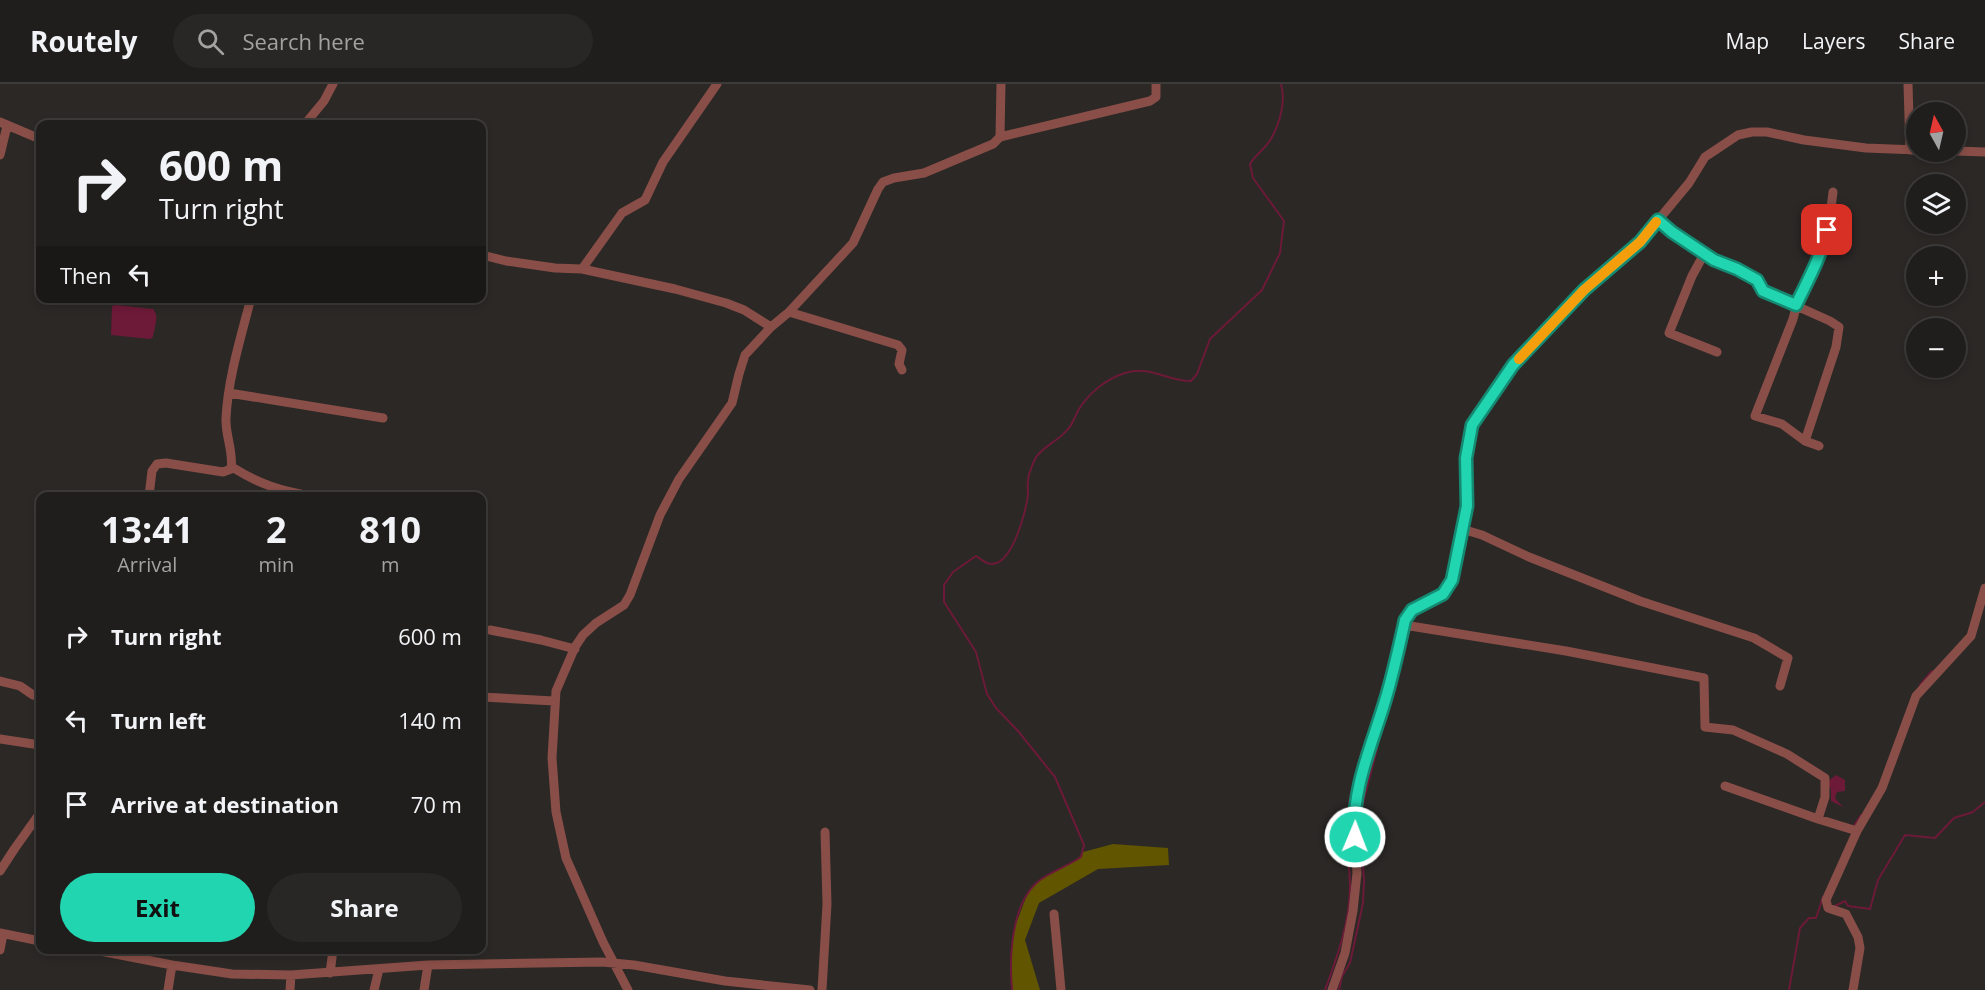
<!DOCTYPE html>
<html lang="en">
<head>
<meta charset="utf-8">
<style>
  body { margin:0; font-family:"Open Sans",sans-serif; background:#282725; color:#f1f3f6; height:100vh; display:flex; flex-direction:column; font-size:22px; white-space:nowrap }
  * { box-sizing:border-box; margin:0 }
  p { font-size:20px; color:#a2a2a3 }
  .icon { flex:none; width:33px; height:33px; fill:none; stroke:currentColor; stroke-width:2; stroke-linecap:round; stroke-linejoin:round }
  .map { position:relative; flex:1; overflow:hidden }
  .panel { position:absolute; left:36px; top:408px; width:450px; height:462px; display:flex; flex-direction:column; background:#201e1c; border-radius:12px; box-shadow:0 3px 9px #0003,0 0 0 2px #3d3c3b }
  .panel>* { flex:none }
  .hud { position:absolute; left:36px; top:36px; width:450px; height:183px; border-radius:12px; box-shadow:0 3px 9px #0003,0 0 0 2px #3d3c3b; background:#201e1c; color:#f1f3f6; overflow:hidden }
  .needle { width:39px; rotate:352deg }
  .buttons { position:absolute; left:1906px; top:18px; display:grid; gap:12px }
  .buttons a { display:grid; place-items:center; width:60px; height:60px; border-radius:50%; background:#201e1c; box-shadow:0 3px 9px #0003,0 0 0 2px #3d3c3b; font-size:30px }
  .pin { position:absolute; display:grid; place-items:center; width:51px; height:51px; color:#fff; margin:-26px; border-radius:12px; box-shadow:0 3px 9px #0006 }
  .me { position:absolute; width:66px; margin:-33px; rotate:1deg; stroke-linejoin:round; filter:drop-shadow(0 0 4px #0008) }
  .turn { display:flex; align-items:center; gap:21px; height:126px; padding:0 24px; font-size:27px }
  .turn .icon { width:78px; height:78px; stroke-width:2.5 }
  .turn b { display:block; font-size:42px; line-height:51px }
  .then { display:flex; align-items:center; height:57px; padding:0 24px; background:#0003; gap:12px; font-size:22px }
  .eta { display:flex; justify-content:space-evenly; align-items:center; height:102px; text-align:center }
  .eta b { font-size:36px; font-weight:700; line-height:42px }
  .cta { display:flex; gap:12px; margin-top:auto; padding:12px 24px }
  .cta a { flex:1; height:69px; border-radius:36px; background:#21d5b0; color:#111; font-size:24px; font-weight:700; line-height:69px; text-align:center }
  .cta a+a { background:#282725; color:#f1f3f6 }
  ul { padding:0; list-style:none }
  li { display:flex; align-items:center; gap:18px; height:84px; padding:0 24px }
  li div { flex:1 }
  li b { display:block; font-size:22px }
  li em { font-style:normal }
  header { display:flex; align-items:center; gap:36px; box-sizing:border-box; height:84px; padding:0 30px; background:#201e1c; border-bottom:2px solid #3d3c3b }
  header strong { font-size:28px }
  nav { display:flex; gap:33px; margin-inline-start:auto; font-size:21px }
  .search { width:420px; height:54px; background:#282725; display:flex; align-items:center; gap:15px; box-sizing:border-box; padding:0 21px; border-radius:33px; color:#a2a2a3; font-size:22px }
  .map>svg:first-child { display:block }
  .forest { fill:#615500 }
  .water { fill:#6c1a38 }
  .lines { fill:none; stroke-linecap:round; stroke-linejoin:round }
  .stream { stroke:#6c1a38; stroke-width:2 }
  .minor { stroke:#884e47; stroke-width:9 }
  .route-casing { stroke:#158a72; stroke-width:15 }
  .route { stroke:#21d5b0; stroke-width:10 }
  .slow { stroke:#f59e0b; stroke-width:10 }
</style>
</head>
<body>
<header>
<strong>Routely</strong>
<div class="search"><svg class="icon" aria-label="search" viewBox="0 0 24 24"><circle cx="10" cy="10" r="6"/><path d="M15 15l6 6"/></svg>Search here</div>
<nav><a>Map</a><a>Layers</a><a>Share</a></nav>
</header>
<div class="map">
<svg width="1985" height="906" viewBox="0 0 1985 906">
  <rect width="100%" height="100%" fill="#2b2826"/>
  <!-- forest -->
  <path class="forest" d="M1113,760l55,4 1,17 -71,4 -59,34 -14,37 15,50h-28l-1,-21 1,-28 3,-15 14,-36 12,-11 37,-20 5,-7z"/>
  <!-- water -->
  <path class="water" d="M115,215l43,-1v1l-1,3c-13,3 -29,1 -42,-3z
    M117,221l36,4c7,8 1,18 0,28l-3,2 -39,-4 1,-29z
    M1836,691l9,5v11l-8,1 -2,6 8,9 -12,-6v-11l-4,-8z"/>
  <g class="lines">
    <!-- stream -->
    <path class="stream" d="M1920,601l12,-14
      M1349,718l13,-51
      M1853,743l8,-12
      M1835,822l10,-5 3,5 22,3 8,-29 27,-45 30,3 19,-20 19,-6 12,-10
      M1012,906c-3,-33 -1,-88 28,-110 12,-9 28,-14 41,-23l3,-12 -29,-68 -37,-46 -22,-23 -9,-14 -11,-42 -32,-50v-17l9,-13 23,-16c3,2 8,6 11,7 24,9 39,-52 41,-68 0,-5 -1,-9 0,-14 0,-7 4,-15 7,-22 6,-12 24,-18 33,-30 5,-5 7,-13 11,-20 10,-16 27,-30 46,-36 26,-8 41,8 66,8l6,-7 13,-35 52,-49 18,-37 4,-32 -31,-43 -3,-14c6,-10 15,-15 21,-25 9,-16 15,-38 10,-55
      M1325,906c12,-32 25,-69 25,-103 0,-26 -7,-53 -3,-78
      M1339,906l3,-14 8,-13 13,-60 1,-22 -4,-60 2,-14 15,-58
      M1789,906l11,-62 9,-10h7l7,-21"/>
    <!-- minor -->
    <path class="minor" d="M1908,0l2,66
      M0,38l40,17
      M305,40l19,-23 9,-17
      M1000,53l150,-36 6,-4v-13
      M1956,67l29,1
      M0,71l7,-29
      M1658,136l14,12 42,28 23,9 20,11 6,11 67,30 9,6 -3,20 -31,94 14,5
      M1704,170l-12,22 -23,57 48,19
      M482,171l24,6 49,7 27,1 93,20 51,14 18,7 27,17
      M582,185l40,-56 23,-13 18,-38 54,-78
      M789,228l109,33 4,5 -3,14 3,6
      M229,309l154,25
      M1805,357l-23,-17 -27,-8 38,-97c4,-20 15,-35 22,-53 11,-24 15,-48 18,-74
      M232,383c27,17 48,24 80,29
      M149,412l3,-25 5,-7 9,-1 57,9 8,-3c3,-16 -6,-34 -5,-51 2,-40 15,-81 25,-120
      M1462,445l20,6 47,22 111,44 114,37 34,20 -8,28
      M1404,541l162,26 138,27 1,49 28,3 54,24 38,24v19l-7,22 39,12
      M490,546l51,10 34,9
      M0,597l20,5 13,9 7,1
      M482,613l72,4
      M0,655l40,6
      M1725,702l93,33
      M0,787l15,-23 25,-35
      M1054,830l7,76
      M0,849l40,8
      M0,866l3,-16
      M95,866l77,15 60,9 59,1 137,-10 174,-3 32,3 91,16 85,9
      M330,889l3,-23
      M168,906l4,-25
      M290,906l1,-15
      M374,906l5,-21
      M424,906l4,-25
      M628,906l-25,-48 -37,-84 -10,-46 -4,-54 4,-67 19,-44 8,-12 13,-12 28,-18 6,-10 30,-80 19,-36 53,-76 7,-29 6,-19 26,-28 18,-15 64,-69 25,-54 5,-7 11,-4 30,-5 69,-29 7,-7 1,-53
      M822,906l5,-86 -2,-72
      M1332,906l13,-37 8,-42 4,-38 -4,-55 4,-21 29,-97 19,-80 7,-10 31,-16 9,-14 15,-74 -1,-48 6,-33 19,-29 22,-31 27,-29 44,-46 56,-48 49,-59 16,-26 33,-22 14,-3h15l37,8 62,8 51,2
      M1853,906l7,-42 -2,-11 -12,-23 -18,-6 -2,-8 31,-69 25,-43 34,-92 55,-60 14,-48"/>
  </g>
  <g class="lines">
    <defs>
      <path id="route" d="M1355,753c-4,-47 17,-92 30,-136 8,-26 14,-54 20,-81l7,-10 31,-16 9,-14 15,-74 -1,-48 6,-33 41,-60 71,-75 56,-48 18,-22 14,12 42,28 23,9 20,11 6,11 33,14c12,-25 25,-48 31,-75"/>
    </defs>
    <!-- route casing -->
    <use href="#route" class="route-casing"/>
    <!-- route -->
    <use href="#route" class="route"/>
    <!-- slow -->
    <path class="slow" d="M1519,275l65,-69 56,-48 16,-20"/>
  </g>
</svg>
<div class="buttons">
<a><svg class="needle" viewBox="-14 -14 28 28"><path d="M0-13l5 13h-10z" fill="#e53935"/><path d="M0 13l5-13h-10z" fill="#a2a2a3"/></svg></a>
<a><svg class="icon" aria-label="layers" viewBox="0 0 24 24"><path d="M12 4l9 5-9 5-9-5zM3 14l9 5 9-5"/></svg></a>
<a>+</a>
<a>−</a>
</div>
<div class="pin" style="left:1827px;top:146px;background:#d93025"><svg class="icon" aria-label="arrive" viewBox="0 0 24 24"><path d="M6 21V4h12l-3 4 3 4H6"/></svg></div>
<svg class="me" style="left:1355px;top:753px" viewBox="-20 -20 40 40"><circle r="17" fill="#21d5b0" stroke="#fff" stroke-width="3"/><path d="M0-11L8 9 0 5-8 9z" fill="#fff"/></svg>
<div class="hud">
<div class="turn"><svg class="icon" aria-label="right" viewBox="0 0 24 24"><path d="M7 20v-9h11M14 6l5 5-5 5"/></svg><div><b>600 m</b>Turn right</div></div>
<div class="then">Then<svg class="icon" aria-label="left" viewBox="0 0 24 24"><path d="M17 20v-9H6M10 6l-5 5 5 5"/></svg></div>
</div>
<section class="panel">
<div class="eta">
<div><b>13:41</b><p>Arrival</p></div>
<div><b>2</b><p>min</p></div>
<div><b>810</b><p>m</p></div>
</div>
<ul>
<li><svg class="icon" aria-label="right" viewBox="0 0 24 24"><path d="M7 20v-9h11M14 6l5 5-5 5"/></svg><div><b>Turn right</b></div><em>600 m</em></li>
<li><svg class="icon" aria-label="left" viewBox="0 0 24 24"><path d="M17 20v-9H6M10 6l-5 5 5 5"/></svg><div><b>Turn left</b></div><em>140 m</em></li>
<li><svg class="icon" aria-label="arrive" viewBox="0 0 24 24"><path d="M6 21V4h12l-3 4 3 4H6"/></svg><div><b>Arrive at destination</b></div><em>70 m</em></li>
</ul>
<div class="cta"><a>Exit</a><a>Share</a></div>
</section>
</div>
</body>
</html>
